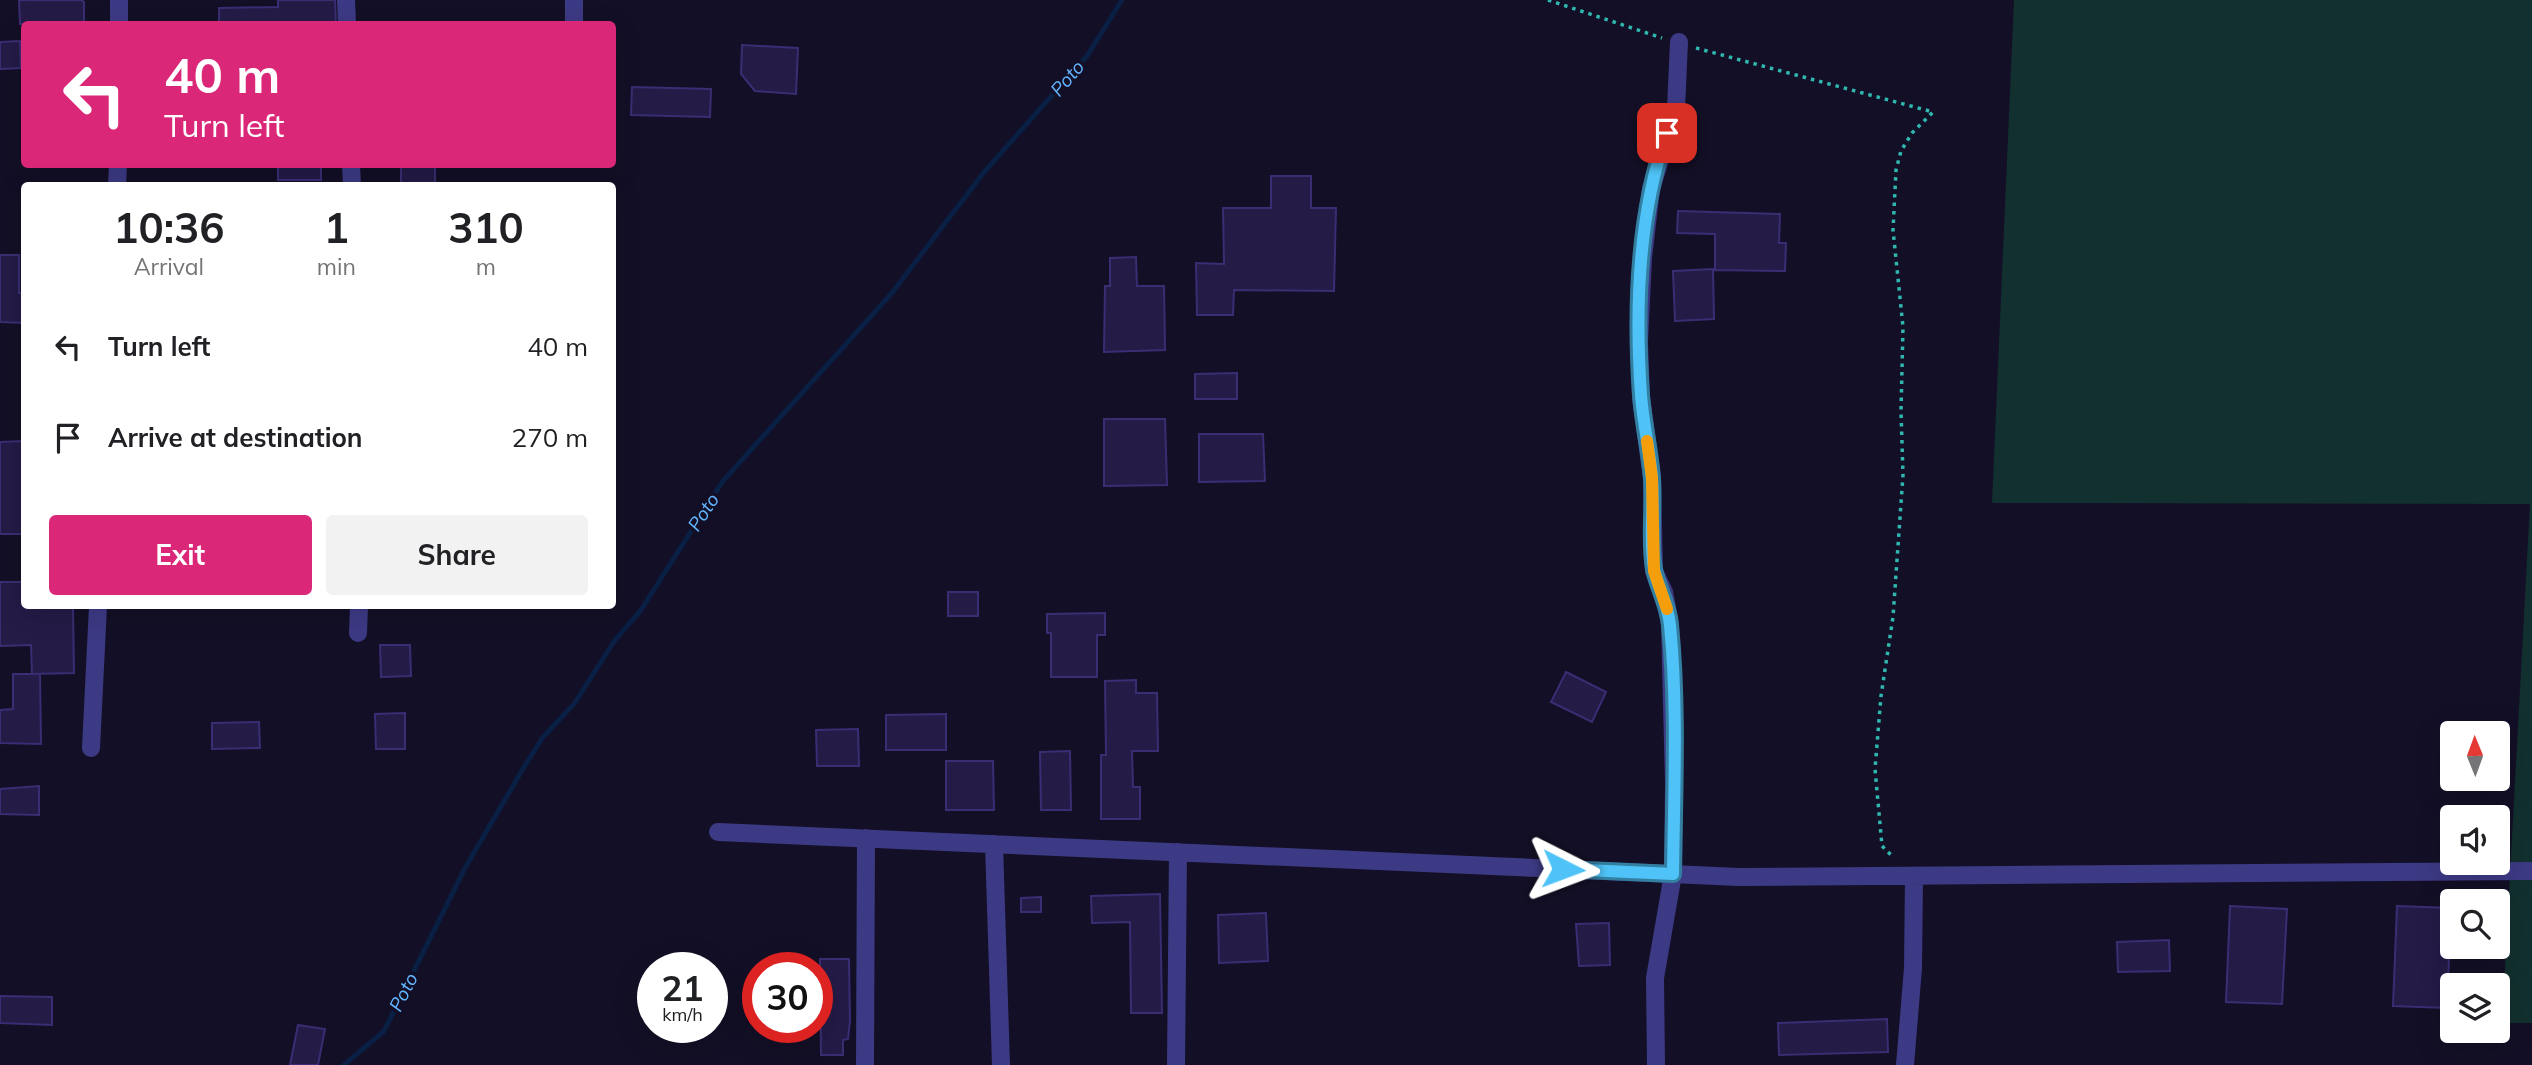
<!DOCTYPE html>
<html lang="en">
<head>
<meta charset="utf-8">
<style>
  body { margin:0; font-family:Mulish,sans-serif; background:#f2f2f2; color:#202124; height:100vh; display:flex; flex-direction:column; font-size:26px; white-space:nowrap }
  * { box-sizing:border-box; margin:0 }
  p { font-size:23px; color:#757577 }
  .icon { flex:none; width:38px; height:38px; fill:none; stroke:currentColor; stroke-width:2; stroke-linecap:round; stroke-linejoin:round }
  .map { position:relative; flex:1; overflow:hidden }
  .panel { position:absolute; left:21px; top:182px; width:595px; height:427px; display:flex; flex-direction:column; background:#fff; border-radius:7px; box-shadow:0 7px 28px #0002 }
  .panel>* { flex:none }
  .banner { position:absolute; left:21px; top:21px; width:595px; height:147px; border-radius:7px; box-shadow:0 7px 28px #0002; background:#db2777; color:#fff; overflow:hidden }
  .needle { width:46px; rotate:359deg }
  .controls { position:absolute; left:2440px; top:721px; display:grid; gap:14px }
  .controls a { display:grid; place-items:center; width:70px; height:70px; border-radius:7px; background:#fff; box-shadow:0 7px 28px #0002; font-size:35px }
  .speed { position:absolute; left:637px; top:952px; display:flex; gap:14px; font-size:35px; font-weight:700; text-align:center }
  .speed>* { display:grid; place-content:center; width:91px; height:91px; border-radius:50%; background:#fff; box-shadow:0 7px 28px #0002; line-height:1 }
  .speed small { font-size:18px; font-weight:400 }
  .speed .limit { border:10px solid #d22; background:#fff; color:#111 }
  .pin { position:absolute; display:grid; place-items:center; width:60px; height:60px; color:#fff; margin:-30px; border-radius:14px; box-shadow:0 4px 10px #0006 }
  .me { position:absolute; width:77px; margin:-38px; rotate:93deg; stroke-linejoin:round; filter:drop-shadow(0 0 5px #0008) }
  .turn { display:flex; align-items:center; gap:24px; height:147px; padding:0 28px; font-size:32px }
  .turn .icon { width:91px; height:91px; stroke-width:2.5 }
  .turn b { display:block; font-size:49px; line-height:60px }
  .eta { display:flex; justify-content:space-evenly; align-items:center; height:119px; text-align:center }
  .eta b { font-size:42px; font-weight:700; line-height:49px }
  .button { display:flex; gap:14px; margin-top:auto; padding:14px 28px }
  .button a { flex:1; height:80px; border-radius:7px; background:#db2777; color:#fff; font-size:28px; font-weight:700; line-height:80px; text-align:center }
  .button a+a { background:#f2f2f2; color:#202124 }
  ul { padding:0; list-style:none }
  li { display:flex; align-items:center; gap:21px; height:91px; padding:0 28px }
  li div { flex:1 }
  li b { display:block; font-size:26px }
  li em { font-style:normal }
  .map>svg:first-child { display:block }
  .green { fill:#12302f }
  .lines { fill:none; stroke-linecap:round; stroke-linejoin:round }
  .stream { stroke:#0a1f44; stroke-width:5 }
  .building { fill:#241b47; stroke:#3b2d73; stroke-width:2 }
  .path { stroke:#2fb8b0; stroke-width:3.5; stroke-dasharray:3.5 5; stroke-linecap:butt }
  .minor { stroke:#3d3a85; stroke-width:18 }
  .route-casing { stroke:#337fa1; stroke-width:18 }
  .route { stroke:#4fc3f7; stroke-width:12 }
  .slow { stroke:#f59e0b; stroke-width:12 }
  .labels { text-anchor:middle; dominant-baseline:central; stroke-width:7; stroke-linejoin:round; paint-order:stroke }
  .water-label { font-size:19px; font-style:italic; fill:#62b6ff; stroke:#130f26 }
</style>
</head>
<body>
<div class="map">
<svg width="2532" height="1065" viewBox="0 0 2532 1065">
  <rect width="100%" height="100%" fill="#130f26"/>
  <!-- green -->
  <path class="green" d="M2014,0h518v1023h-30l28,-519 -538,-1z"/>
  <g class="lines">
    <!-- stream -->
    <path class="stream" d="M344,1065l40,-34 81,-163 59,-101 19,-30 31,-33 41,-64 26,-30 82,-129 168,-187 94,-123 102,-115 35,-56"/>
  </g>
  <!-- building -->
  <path class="building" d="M19,0h62l3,2v22h-64z
    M278,0h57l1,24h-117v-16l59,-1z
    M20,41l1,27 -21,1v-27z
    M742,45l56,3 -2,46 -41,-3 -14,-17z
    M632,87l79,2 -1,28 -79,-2z
    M278,164h43v16h-43z
    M401,164h34v22h-34z
    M1271,176h40v32h25l-2,83 -100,-1 -1,25h-36l-1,-52 28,1 -1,-56h48z
    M1678,211l102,3 -1,29h7l-1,28 -70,-1v-36l-38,-1z
    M0,255h19v38h5v30l-24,-1z
    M1136,257l1,29h27l1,64 -61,2 1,-66h5v-28z
    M1713,269l1,50 -39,2 -2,-50z
    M1237,373v26h-42v-25z
    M1104,419h61l2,66 -63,1z
    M1199,434h64l2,47 -66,1z
    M24,441v93h-24v-92z
    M0,582h24v24h49l1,67 -42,1 -1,-29 -31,1z
    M948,592h30v24h-30z
    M1105,613v22h-8v42h-46v-44h-4v-19z
    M380,645h30l1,31 -30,1z
    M1566,672l40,20 -14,30 -41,-20z
    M13,674h27l1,70 -41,-1v-33l13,-1z
    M1136,680v13h21l1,58h-26l1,36h7v32h-39v-64h5l-1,-74z
    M405,713v36h-29l-1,-35z
    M946,714v36h-60v-35z
    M259,722l1,26 -48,1v-26z
    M858,729l1,37h-42l-1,-36z
    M1070,751l1,59h-30l-1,-58z
    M946,761h47l1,49h-48z
    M39,786v29l-39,-1v-25z
    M1160,894l2,119h-31l-1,-91 -38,1 -1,-27z
    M1041,897v15h-20v-14z
    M2230,906l57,3 -5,95 -56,-2z
    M2397,906l54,2 -4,100 -54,-2z
    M1266,913l2,48 -49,2 -1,-48z
    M1609,923l1,42 -31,1 -3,-42z
    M2169,940l1,31 -52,1 -1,-30z
    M820,959h29l1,62 -2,18 -5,1v15h-22z
    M0,996l52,1v28l-52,-2z
    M1887,1019l1,33 -109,3 -1,-32z
    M298,1025l27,4 -7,36h-28z"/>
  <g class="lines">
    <!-- path -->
    <path class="path" d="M1548,0l114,38
      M1696,48l237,64 -21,21 -11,18 -5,19 -3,60 10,97 -2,84 2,64 -10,142 -12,79 -6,73 7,77 11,11"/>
    <!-- minor -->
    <path class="minor" d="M346,0l1,24
      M574,0v24
      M119,24v-24
      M351,164l1,22
      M117,186l1,-22
      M358,633l1,-27
      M91,748l7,-142
      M718,832l1021,45 793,-6
      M994,844l7,221
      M865,1065l1,-227
      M1176,1065l2,-213
      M1656,1065l-1,-87 18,-104 1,-91 -4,-159 -6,-32 -10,-21 -2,-93 -11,-81 -2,-55 4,-84 8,-69 25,-81 3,-66
      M1905,1065l8,-97 1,-91"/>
  </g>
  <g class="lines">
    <defs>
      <path id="route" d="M1563,869l110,5c1,-83 5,-167 -3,-249 -2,-22 -13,-39 -16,-56 -5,-29 0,-61 -2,-90 -2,-28 -9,-56 -11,-84 -6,-86 -3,-181 26,-262"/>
    </defs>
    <!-- route casing -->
    <use href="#route" class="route-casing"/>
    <!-- route -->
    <use href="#route" class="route"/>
    <!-- slow -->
    <path class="slow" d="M1647,441l5,37 2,93 13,38"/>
  </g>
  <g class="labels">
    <!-- water labels -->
    <g class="water-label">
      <text transform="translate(1067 78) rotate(-49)">Poto</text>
      <text transform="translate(703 512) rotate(-57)">Poto</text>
      <text transform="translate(403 992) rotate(-63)">Poto</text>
    </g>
  </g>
</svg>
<div class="controls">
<a><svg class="needle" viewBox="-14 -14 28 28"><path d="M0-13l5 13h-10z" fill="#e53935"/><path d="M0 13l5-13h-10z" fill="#757577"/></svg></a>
<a><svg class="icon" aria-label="sound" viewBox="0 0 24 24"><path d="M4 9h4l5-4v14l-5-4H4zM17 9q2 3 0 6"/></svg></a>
<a><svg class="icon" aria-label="search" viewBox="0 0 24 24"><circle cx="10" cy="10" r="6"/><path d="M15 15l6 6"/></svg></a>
<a><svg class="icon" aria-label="layers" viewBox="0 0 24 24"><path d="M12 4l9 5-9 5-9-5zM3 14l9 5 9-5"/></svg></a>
</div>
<div class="speed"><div>21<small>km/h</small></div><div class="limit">30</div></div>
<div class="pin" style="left:1667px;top:133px;background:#d93025"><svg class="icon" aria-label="arrive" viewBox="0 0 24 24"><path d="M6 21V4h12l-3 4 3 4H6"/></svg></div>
<svg class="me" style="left:1563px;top:869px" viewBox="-20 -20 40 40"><path d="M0-17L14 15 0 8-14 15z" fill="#4fc3f7" stroke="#fff" stroke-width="4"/></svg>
<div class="banner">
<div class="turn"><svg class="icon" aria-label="left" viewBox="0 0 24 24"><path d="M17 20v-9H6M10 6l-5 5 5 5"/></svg><div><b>40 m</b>Turn left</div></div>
</div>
<section class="panel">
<div class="eta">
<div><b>10:36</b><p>Arrival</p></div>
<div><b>1</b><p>min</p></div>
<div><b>310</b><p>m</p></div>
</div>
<ul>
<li><svg class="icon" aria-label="left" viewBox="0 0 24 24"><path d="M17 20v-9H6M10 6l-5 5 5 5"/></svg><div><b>Turn left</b></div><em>40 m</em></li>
<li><svg class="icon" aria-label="arrive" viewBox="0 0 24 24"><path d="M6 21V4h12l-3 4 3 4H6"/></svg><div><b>Arrive at destination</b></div><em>270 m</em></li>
</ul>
<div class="button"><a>Exit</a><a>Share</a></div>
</section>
</div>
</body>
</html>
